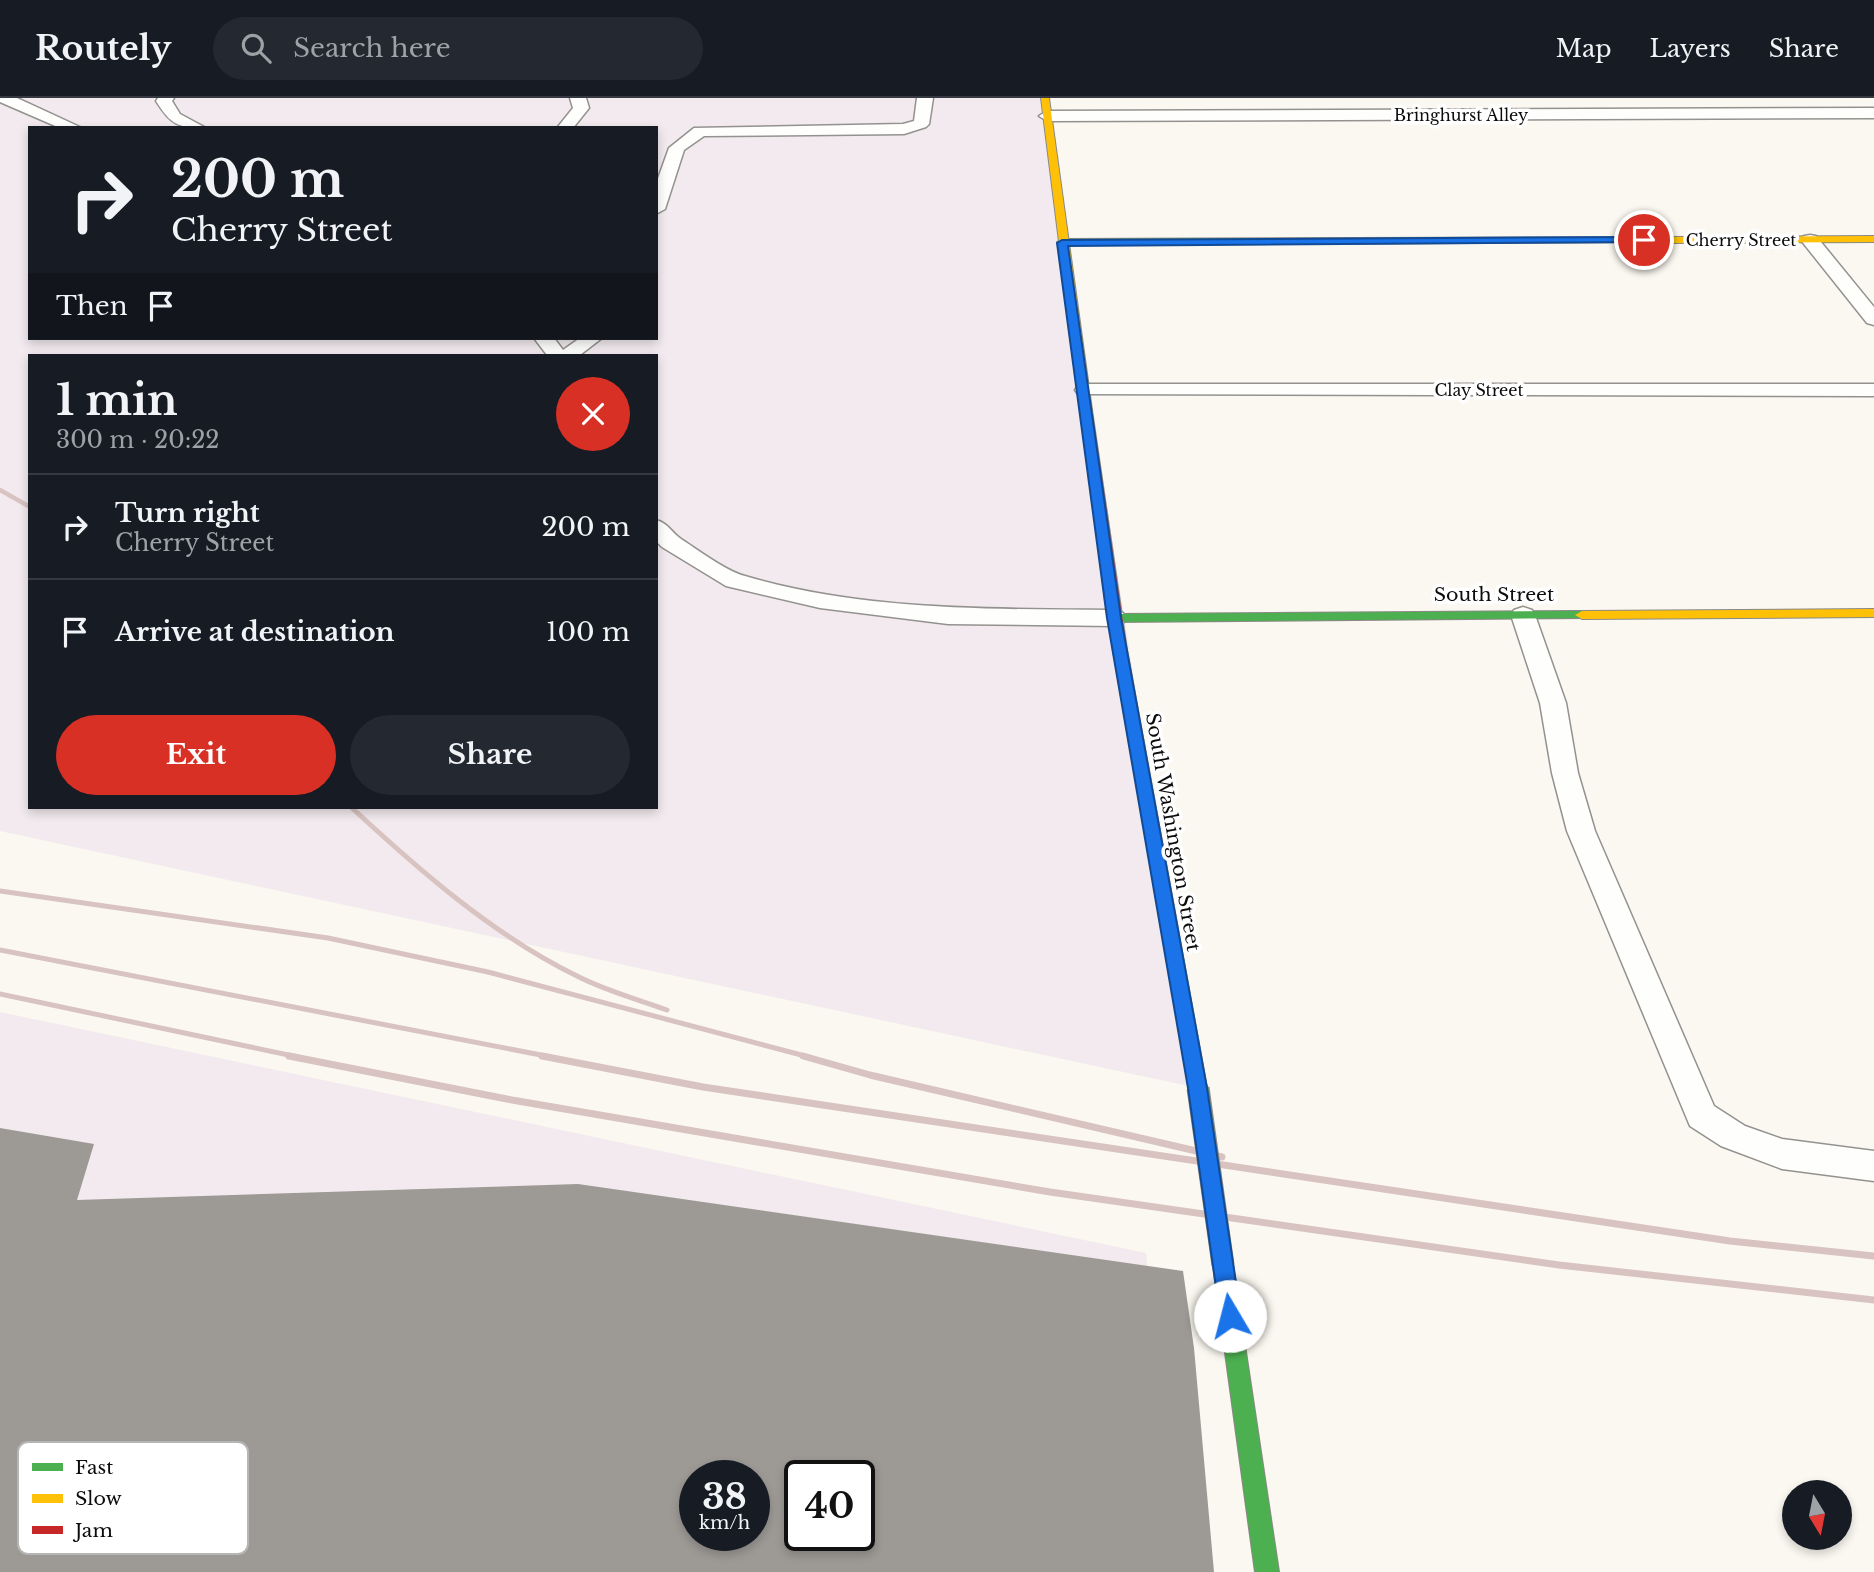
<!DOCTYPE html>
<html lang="en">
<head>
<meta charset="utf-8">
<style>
  body { margin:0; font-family:"Libre Baskerville",serif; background:#242831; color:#f1f3f6; height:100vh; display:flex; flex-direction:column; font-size:26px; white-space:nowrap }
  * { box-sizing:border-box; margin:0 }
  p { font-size:23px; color:#9ea1a6 }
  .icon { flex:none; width:38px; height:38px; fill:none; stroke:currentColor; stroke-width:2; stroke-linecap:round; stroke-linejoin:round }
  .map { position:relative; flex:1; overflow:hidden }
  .side { position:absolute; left:28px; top:256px; width:630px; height:455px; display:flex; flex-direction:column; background:#171b24; border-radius:0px; box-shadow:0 4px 10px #0003 }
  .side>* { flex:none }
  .guide { position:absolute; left:28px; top:28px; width:630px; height:214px; border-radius:0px; box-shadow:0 4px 10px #0003; background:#171b24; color:#f1f3f6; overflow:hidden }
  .needle { width:46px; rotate:170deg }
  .buttons { position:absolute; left:1782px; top:1382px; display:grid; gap:14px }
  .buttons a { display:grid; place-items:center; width:70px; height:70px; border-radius:50%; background:#171b24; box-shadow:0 4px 10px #0003; font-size:35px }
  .speed { position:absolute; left:679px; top:1362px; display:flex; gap:14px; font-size:35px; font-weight:700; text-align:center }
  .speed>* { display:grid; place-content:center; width:91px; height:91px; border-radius:50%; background:#171b24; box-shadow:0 4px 10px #0003; line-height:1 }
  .speed small { font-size:18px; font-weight:400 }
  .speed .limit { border:4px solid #111; border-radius:10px; background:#fff; color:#111 }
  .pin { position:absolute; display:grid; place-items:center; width:60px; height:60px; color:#fff; margin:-30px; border:4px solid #fff; border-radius:50%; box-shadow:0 2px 7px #0007 }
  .me { position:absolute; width:77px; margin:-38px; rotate:352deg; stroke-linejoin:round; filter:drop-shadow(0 0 5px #0008) }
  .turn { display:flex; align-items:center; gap:24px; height:147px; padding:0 28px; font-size:32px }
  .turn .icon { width:91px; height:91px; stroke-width:2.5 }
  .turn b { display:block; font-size:49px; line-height:60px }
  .then { display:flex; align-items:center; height:66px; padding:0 28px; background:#0003; gap:14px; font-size:26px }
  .round { display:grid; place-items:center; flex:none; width:74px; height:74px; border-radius:37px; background:#242831 }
  .summary { display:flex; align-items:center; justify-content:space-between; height:119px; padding:0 28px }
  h1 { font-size:42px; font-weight:700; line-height:52px }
  .primary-button { display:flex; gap:14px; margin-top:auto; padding:14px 28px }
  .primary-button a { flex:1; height:80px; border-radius:42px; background:#d93025; color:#fff; font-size:28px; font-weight:700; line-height:80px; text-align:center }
  .primary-button a+a { background:#242831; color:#f1f3f6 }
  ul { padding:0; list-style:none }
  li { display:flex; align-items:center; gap:21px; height:105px; padding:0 28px; border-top:2px solid #363941 }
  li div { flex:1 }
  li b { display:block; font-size:26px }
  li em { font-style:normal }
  header { display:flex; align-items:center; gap:42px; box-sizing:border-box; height:98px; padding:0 35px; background:#171b24; border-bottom:2px solid #363941 }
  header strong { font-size:33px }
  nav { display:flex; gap:38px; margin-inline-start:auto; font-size:24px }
  .search { width:490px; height:63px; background:#242831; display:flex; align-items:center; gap:18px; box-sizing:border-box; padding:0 24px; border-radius:38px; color:#9ea1a6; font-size:26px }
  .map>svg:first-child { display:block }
  .industrial { fill:#f2eaee; fill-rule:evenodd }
  .building { fill:#9d9a96; fill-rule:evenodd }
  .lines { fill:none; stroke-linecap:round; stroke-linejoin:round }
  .lane-casing { stroke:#93928f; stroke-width:3 }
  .fast-casing { stroke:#8a8985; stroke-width:2 }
  .slow-casing { stroke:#8a8985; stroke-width:2 }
  .jam-casing { stroke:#8a8985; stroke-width:2 }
  .lane { fill:#fefefd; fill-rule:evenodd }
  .fast { fill:#4caf50; fill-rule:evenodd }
  .slow { fill:#ffc107; fill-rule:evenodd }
  .jam { fill:#c62828; fill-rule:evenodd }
  .rail-far2 { stroke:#d8c3c1; stroke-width:4.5 }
  .rail-far1 { stroke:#d8c3c1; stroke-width:5 }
  .rail { stroke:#d8c3c1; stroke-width:7 }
  .fast-bridge-casing { stroke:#8a8985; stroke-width:23; stroke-linecap:butt }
  .fast-bridge { stroke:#4caf50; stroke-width:20 }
  .route { fill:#1a73e8; stroke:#114b97; stroke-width:2 }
  .labels { text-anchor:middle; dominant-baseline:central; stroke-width:7; stroke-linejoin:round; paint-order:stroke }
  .far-street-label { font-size:16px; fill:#0c0c0c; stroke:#fff }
  .street-label { font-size:19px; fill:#0c0c0c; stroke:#fff }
  .key { fill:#fff; stroke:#b6b6b6; stroke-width:2 }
  .key-label { font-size:19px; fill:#0c0c0c }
</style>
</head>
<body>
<header>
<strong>Routely</strong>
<div class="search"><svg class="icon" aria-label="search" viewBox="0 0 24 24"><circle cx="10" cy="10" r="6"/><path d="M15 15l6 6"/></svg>Search here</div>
<nav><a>Map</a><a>Layers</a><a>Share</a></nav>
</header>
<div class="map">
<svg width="1874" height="1474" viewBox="0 0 1874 1474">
  <rect width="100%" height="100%" fill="#faf8f0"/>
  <!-- industrial -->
  <path class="industrial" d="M0,0h1043l155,990 -1198,-257zM30,30h626v210h-626zM30,257h626v452h-626z
    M0,914l1146,241 34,319h-1180zM695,1377h59v60h-59zM800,1377h59v60h-59z"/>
  <!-- building -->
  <path class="building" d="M0,1030l94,16 -17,56 501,-16 605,87 11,77 20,224h-1214zM695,1377h59v60h-59zM800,1377h59v60h-59z"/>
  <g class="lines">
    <defs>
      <path id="lane" d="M0,0h17l65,30h-22l-60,-26z
        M158,0h16l-2,3 8,13 26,14c-28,0 -35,-3 -50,-27z
        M570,0h16l3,10 -16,20h-16l16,-20z
        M917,0h16l-4,26 -3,3 -22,7 -200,2 -20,14 -19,59 -9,5v-30l13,-36 25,-20 209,-4 11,-3z
        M1874,10v10l-827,3 -8,-5 8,-5z
        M1810,137l6,1 58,71v18l-7,-2 -63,-79 -3,-4 3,-4z
        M534,240h20l9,12 17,-12h22l-22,17h-33z
        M1085,286h789v12l-796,-2 -3,-4 3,-4z
        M656,422c12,3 16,13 25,19 17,11 45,32 64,37 119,35 246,33 369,34l9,3 3,5 -3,5 -9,3 -166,-2 -128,-16 -94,-22 -64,-39 -6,-6z
        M1523,509l9,3 3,5 31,88 12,70 17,58 119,275 31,20 37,13 92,12v30l-92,-12 -61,-23 -31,-20 -123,-295 -15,-58 -12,-70 -29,-88 3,-5z"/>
      <path id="fast" d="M1666,139l5,3 -2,2 -607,3 -5,-3 5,-3z
        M1582,513l7,4 -2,3 -473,4 -7,-4 7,-4z
        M1120,547l7,5 80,438 -3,5 -6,3 -6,-3 -3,-5 -76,-438z
        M1223,1158l7,2 3,7 46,307h-24l-42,-307 3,-7z"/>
      <path id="slow" d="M1041,0h8l44,319 -6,3 -6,-3z
        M1874,138v6l-208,1 -5,-3 5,-3z
        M1874,511v8l-292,2 -7,-4 7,-4z"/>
      <path id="jam" d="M1087,316l6,3 34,233 -7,5 -7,-5 -32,-233z"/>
    </defs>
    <!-- lane casing -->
    <use href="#lane" class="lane-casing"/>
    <!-- fast casing -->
    <use href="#fast" class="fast-casing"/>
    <!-- slow casing -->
    <use href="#slow" class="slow-casing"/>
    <!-- jam casing -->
    <use href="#jam" class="jam-casing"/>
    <!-- lane -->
    <use href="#lane" class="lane"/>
    <!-- fast -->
    <use href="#fast" class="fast"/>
    <!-- slow -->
    <use href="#slow" class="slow"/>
    <!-- jam -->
    <use href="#jam" class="jam"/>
    <!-- rail-far2 -->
    <path class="rail-far2" d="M0,392l30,17"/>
    <!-- rail-far1 -->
    <path class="rail-far1" d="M351,709c68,63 142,128 226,169 29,15 60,23 90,34
      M0,793l328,47 160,34 321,85
      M0,852l551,107
      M0,896l298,63"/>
    <!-- rail -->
    <path class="rail" d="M289,958l223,44 538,92 509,73 315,35
      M542,958l161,31 1027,154 144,15
      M803,958l67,19 352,82"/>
    <defs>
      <path id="fast-bridge" d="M1198,990l25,177"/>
    </defs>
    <!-- fast-bridge casing -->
    <use href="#fast-bridge" class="fast-bridge-casing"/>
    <!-- fast-bridge -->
    <use href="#fast-bridge" class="fast-bridge"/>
  </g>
  <!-- route -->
  <path class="route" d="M1644,139l4,1v4l-580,4 53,372 86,470 34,228 -3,7 -8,3 -7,-3 -3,-7 -32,-228 -81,-470 -50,-375 5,-3z"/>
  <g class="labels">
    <!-- far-street labels -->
    <g class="far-street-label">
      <text x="1461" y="17">Bringhurst Alley</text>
      <text x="1741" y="142">Cherry Street</text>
      <text x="1479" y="292">Clay Street</text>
    </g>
    <!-- street labels -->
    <g class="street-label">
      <text x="1494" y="496">South Street</text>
      <text transform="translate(1173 734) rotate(80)">South Washington Street</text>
    </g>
  </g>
  <!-- legend -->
  <rect x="18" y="1344" width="230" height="112" rx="10" class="key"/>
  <rect x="32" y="1365" width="31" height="8" fill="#4caf50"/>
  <rect x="32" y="1396" width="31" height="9" fill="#ffc107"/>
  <rect x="32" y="1428" width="31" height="8" fill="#c62828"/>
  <g class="key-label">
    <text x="75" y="1376">Fast</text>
    <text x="75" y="1407">Slow</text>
    <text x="75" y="1439">Jam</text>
  </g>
</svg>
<div class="buttons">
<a><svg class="needle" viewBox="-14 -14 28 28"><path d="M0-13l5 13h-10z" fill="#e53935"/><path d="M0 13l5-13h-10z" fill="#9ea1a6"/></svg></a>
</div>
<div class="speed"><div>38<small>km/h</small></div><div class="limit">40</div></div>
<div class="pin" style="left:1644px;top:142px;background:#d93025"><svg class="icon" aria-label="arrive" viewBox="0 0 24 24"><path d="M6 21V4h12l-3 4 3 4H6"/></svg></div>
<svg class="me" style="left:1230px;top:1218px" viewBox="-20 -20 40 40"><circle r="19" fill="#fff"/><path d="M0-13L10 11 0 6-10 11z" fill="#1a73e8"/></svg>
<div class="guide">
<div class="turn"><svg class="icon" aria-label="right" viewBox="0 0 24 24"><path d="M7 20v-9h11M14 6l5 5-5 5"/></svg><div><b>200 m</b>Cherry Street</div></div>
<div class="then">Then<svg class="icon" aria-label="arrive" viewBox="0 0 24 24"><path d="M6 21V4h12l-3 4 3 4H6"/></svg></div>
</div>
<section class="side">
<div class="summary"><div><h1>1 min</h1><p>300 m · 20:22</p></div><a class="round" style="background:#d93025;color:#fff"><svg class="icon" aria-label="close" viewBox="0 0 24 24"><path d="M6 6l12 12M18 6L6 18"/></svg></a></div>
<ul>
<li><svg class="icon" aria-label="right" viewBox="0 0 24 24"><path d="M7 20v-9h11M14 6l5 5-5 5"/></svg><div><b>Turn right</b><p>Cherry Street</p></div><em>200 m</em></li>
<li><svg class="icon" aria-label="arrive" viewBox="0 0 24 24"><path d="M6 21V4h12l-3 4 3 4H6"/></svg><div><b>Arrive at destination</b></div><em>100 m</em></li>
</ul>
<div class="primary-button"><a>Exit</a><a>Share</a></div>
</section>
</div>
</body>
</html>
